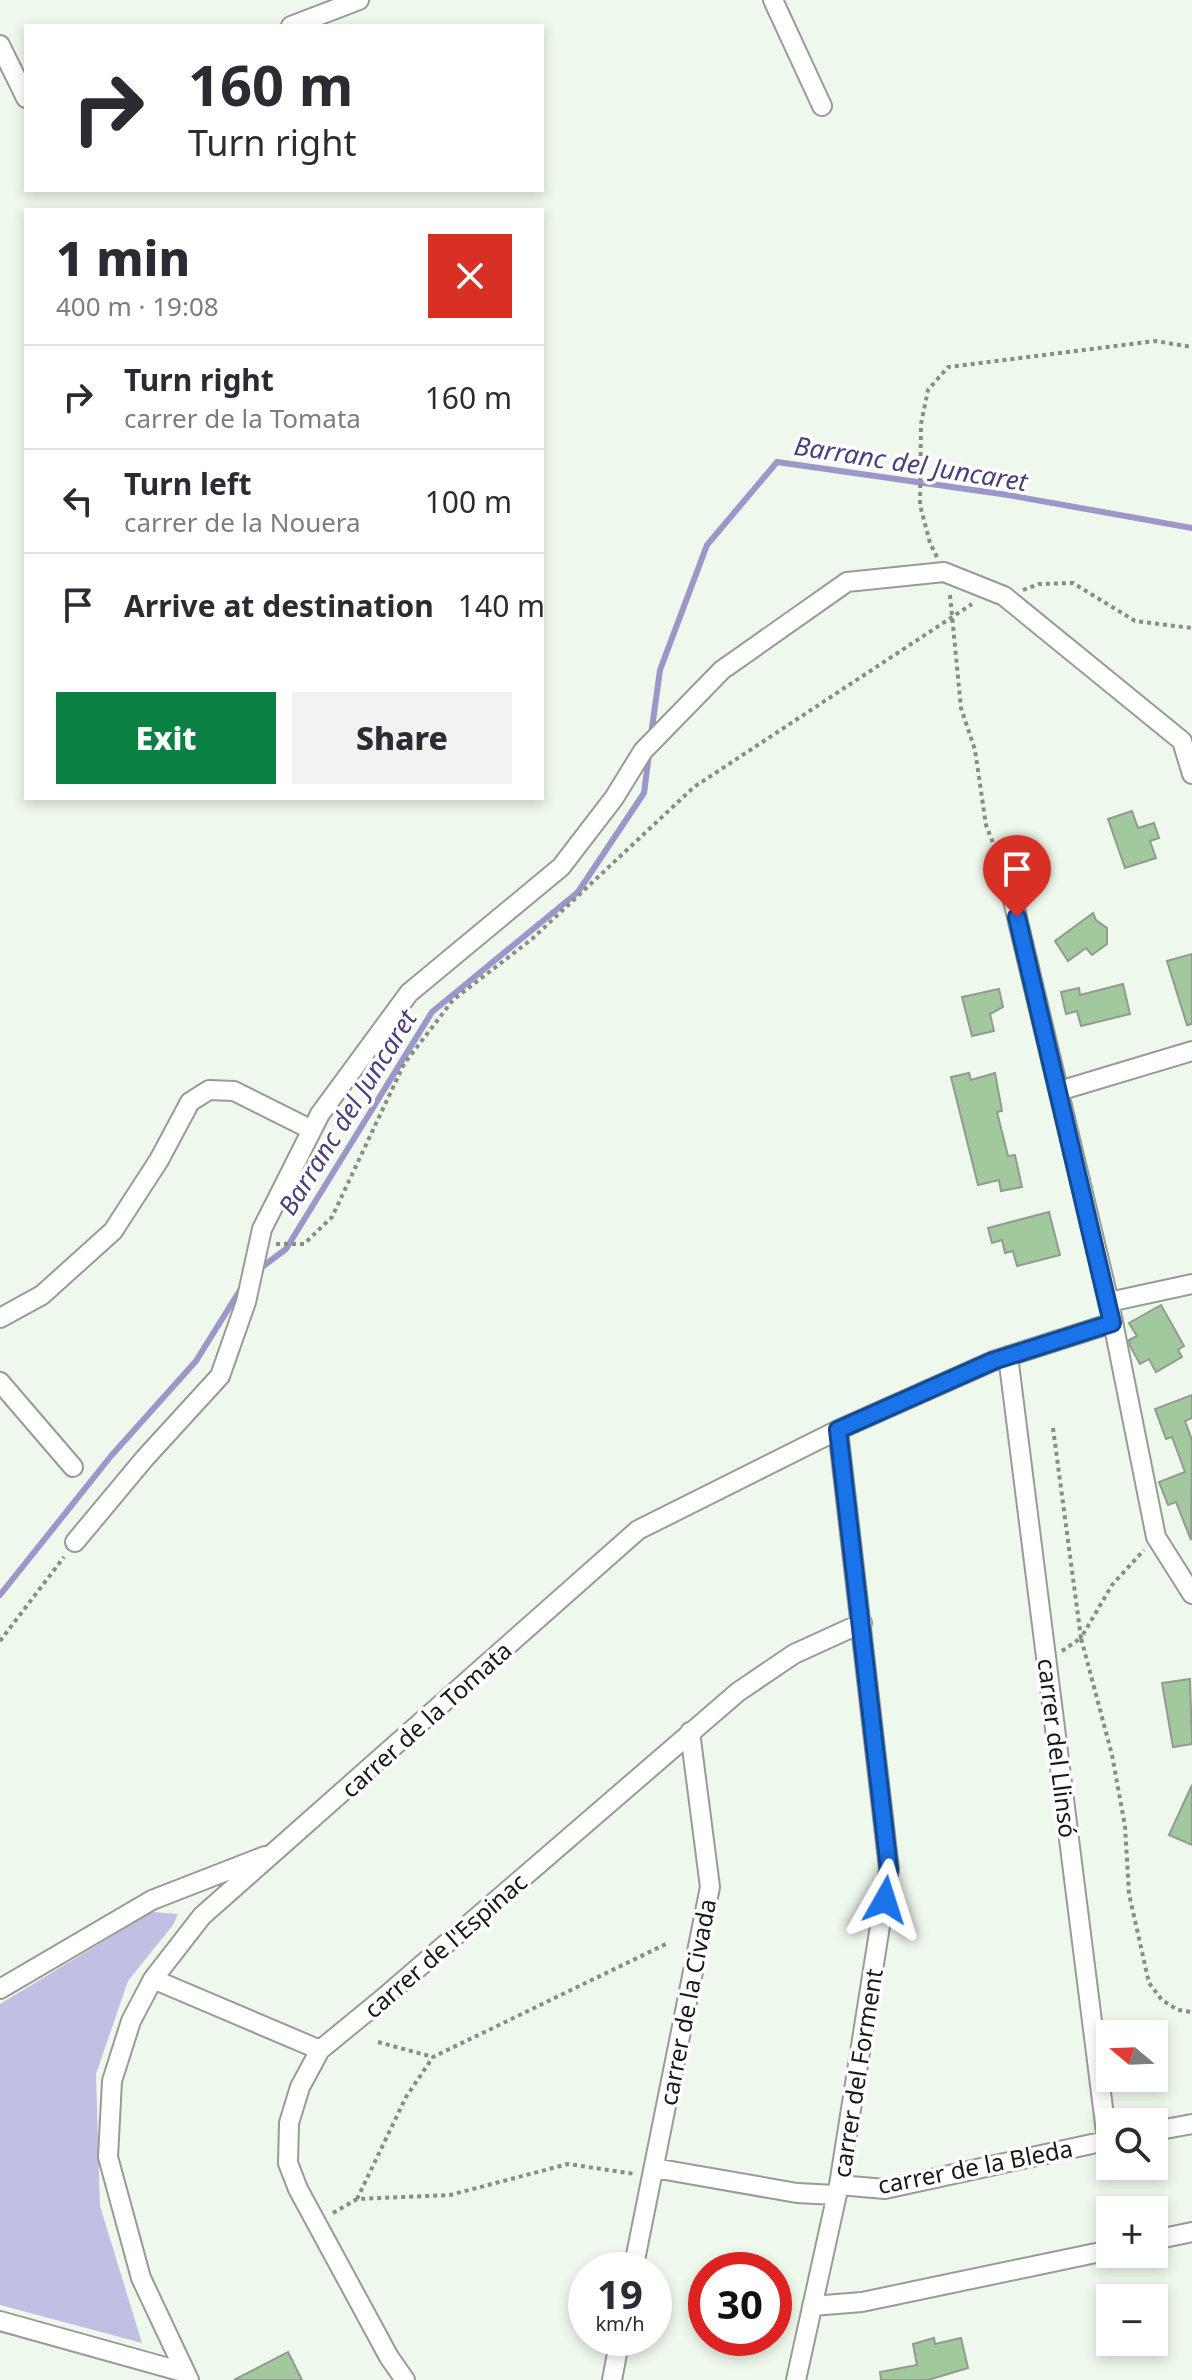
<!DOCTYPE html>
<html lang="en">
<head>
<meta charset="utf-8">
<style>
  body { margin:0; font-family:"Noto Sans",sans-serif; background:#f2f2f3; color:#2b2b33; height:100vh; display:flex; flex-direction:column; font-size:30px; white-space:nowrap }
  * { box-sizing:border-box; margin:0 }
  p { font-size:26px; color:#7c7c81 }
  .icon { flex:none; width:44px; height:44px; fill:none; stroke:currentColor; stroke-width:2; stroke-linecap:round; stroke-linejoin:round }
  .map { position:relative; flex:1; overflow:hidden }
  .details { position:absolute; left:24px; top:208px; width:520px; height:592px; display:flex; flex-direction:column; background:#fff; border-radius:0px; box-shadow:0 4px 12px #0003 }
  .details>* { flex:none }
  .top-card { position:absolute; left:24px; top:24px; width:520px; height:168px; border-radius:0px; box-shadow:0 4px 12px #0003; background:#fff; color:#2b2b33; overflow:hidden }
  .needle { width:52px; rotate:289deg }
  .controls { position:absolute; left:1096px; top:2020px; display:grid; gap:16px }
  .controls a { display:grid; place-items:center; width:72px; height:72px; border-radius:0px; background:#fff; box-shadow:0 4px 12px #0003; font-size:40px }
  .speed { position:absolute; left:568px; top:2252px; display:flex; gap:16px; font-size:40px; font-weight:700; text-align:center }
  .speed>* { display:grid; place-content:center; width:104px; height:104px; border-radius:50%; background:#fff; box-shadow:0 4px 12px #0003; line-height:1 }
  .speed small { font-size:20px; font-weight:400 }
  .speed .limit { border:12px solid #d22; background:#fff; color:#111 }
  .pin { position:absolute; display:grid; place-items:center; width:68px; height:68px; color:#fff; margin:-82px -34px; border-radius:50% 50% 50% 0; rotate:-45deg; box-shadow:0 0 8px #0007 }
  .pin .icon { rotate:45deg }
  .me { position:absolute; width:88px; margin:-44px; rotate:6deg; stroke-linejoin:round; filter:drop-shadow(0 0 6px #0008) }
  .turn { display:flex; align-items:center; gap:28px; height:168px; padding:0 32px; font-size:36px }
  .turn .icon { width:104px; height:104px; stroke-width:2.5 }
  .turn b { display:block; font-size:56px; line-height:68px }
  .round { display:grid; place-items:center; flex:none; width:84px; height:84px; border-radius:0px; background:#f2f2f3 }
  .head { display:flex; align-items:center; justify-content:space-between; height:136px; padding:0 32px }
  h1 { font-size:48px; font-weight:800; line-height:60px }
  .button { display:flex; gap:16px; margin-top:auto; padding:16px 32px }
  .button a { flex:1; height:92px; border-radius:0px; background:#0b8043; color:#fff; font-size:32px; font-weight:800; line-height:92px; text-align:center }
  .button a+a { background:#f2f2f3; color:#2b2b33 }
  ul { padding:0; list-style:none }
  li { display:flex; align-items:center; gap:24px; height:104px; padding:0 32px; border-top:2px solid #e1e1e2 }
  li div { flex:1 }
  li b { display:block; font-size:30px }
  li em { font-style:normal }
  .map>svg:first-child { display:block }
  .green { fill:#c2bfe4 }
  .lines { fill:none; stroke-linecap:round; stroke-linejoin:round }
  .stream { stroke:#9b97c8; stroke-width:6 }
  .building { fill:#a2c89e; stroke:#929a91; stroke-width:2 }
  .street-casing { stroke:#959d94; stroke-width:22 }
  .path { stroke:#878e86; stroke-width:4; stroke-dasharray:4 4; stroke-linecap:butt }
  .street { stroke:#fff; stroke-width:18 }
  .route-casing { stroke:#114b97; stroke-width:20 }
  .route { stroke:#1a73e8; stroke-width:14 }
  .labels { text-anchor:middle; dominant-baseline:central; stroke-width:7; stroke-linejoin:round; paint-order:stroke }
  .street-label { font-size:24px; fill:#161a16; stroke:#fff }
  .water-label { font-size:26px; font-style:italic; fill:#493f7d; stroke:#fff }
</style>
</head>
<body>
<div class="map">
<svg width="1192" height="2380" viewBox="0 0 1192 2380">
  <rect width="100%" height="100%" fill="#eff8ed"/>
  <!-- green -->
  <path class="green" d="M152,1912l26,2 -5,11 -45,56 -32,93 4,132 42,137 -142,-38v-301z"/>
  <g class="lines">
    <!-- stream -->
    <path class="stream" d="M651,735l9,-65 47,-125 70,-83 231,33 184,33
      M258,1270l28,-21 146,-237 146,-120 66,-99 5,-39
      M0,1595l111,-139 85,-95 46,-74"/>
  </g>
  <!-- building -->
  <path class="building" d="M1132,811l6,17 16,-5 5,15 -9,3 6,17 -31,10 -17,-49z
    M1093,913l3,7 11,8v16l-15,11 -6,-7 -18,13 -13,-20z
    M1192,954v70l-5,1 -20,-64z
    M1123,984l7,30 -49,12 -4,-15 -11,3 -5,-22 18,-4 1,7z
    M999,989l4,18 -13,7 4,17 -22,5 -10,-39z
    M969,1073l2,7 24,-7 7,38 -5,1 11,44 7,-1 7,32 -21,4 -2,-11 -21,5 -27,-108z
    M1049,1212l11,43 -43,11 -4,-15 -8,2 -3,-13 -10,3 -4,-15z
    M1161,1305l23,41 -6,4 4,7 -26,15 -7,-13 -9,5 -10,-18 -1,-6 8,-4 -8,-13z
    M1192,1395v23l-7,3 7,19 -1,100 -15,-38 -8,3 -9,-23 26,-10 -13,-35 -6,2 -11,-30z
    M1190,1679l2,65 -19,3 -11,-64z
    M1192,1785v60l-23,-10z
    M934,2338l1,6 26,-6 7,30 -40,12h-47l-1,-8 37,-7 -4,-21z
    M288,2352l14,28h-68z"/>
  <g class="lines">
    <defs>
      <path id="street" d="M773,0l49,106
        M291,26l68,-26
        M0,45l26,53
        M1182,741l10,33
        M1010,888l99,414 47,235 36,57
        M1059,1091l133,-40
        M1109,1302l83,-18
        M0,1318l42,-23 71,-64 46,-71 31,-58 19,-12 25,1 78,39
        M1008,1356l99,784
        M0,1382l73,85
        M75,1542l70,-84 75,-82 26,-74 16,-73 58,-115 89,-121 152,-126 53,-69 29,-47 79,-81 125,-88 97,-10 60,24 178,145
        M153,1979l167,71
        M0,1989l152,-89 113,-44
        M1154,2131l38,-7
        M654,2168l143,25 39,2
        M839,2185l46,4 225,-49
        M1154,2240l38,-8
        M633,2270l77,-383 -20,-155
        M812,2306l50,-4 248,-52
        M0,2321l183,51
        M189,2380l-48,-102 -33,-121 4,-76 19,-60 22,-42 49,-63 436,-386 200,-100 155,-69 119,-38
        M405,2380l-16,-23 -91,-168 -10,-26 1,-40 11,-36 20,-37 61,-50 357,-308 56,-38 68,-31
        M612,2380l8,-42
        M796,2380l43,-195 50,-316 -51,-439"/>
    </defs>
    <!-- street casing -->
    <use href="#street" class="street-casing"/>
    <!-- path -->
    <path class="path" d="M937,557l-7,-14 -10,-38 1,-81 7,-34 20,-23 207,-26 37,6
      M1023,590l16,-6 34,-1 62,38 57,7
      M950,595l11,113 14,42 11,75 18,46
      M276,1244h28l28,-27 72,-153 49,-64 79,-61 162,-152 278,-183
      M1053,1428l28,210 31,-53 32,-35
      M0,1641l64,-84
      M1062,1651l19,-13 31,117 13,71 4,68 20,89 13,17 16,10 14,2
      M378,2042l55,15
      M357,2199l49,-102 27,-40 233,-113
      M333,2213l24,-14 93,-4 118,-31 67,10"/>
    <!-- street -->
    <use href="#street" class="street"/>
  </g>
  <g class="lines">
    <defs>
      <path id="route" d="M885,1900l4,-31 -51,-439 155,-69 119,-38 -95,-406"/>
    </defs>
    <!-- route casing -->
    <use href="#route" class="route-casing"/>
    <!-- route -->
    <use href="#route" class="route"/>
  </g>
  <g class="labels">
    <!-- street labels -->
    <g class="street-label">
      <text transform="translate(426 1719) rotate(-42)">carrer de la Tomata</text>
      <text transform="translate(1058 1748) rotate(83)">carrer del Llinsó</text>
      <text transform="translate(445 1945) rotate(-41)">carrer de l'Espinac</text>
      <text transform="translate(687 2002) rotate(-79)">carrer de la Civada</text>
      <text transform="translate(857 2073) rotate(-81)">carrer del Forment</text>
      <text transform="translate(975 2166) rotate(-11)">carrer de la Bleda</text>
    </g>
    <!-- water labels -->
    <g class="water-label">
      <text transform="translate(911 463) rotate(9)">Barranc del Juncaret</text>
      <text transform="translate(347 1112) rotate(-58)">Barranc del Juncaret</text>
    </g>
  </g>
</svg>
<div class="controls">
<a><svg class="needle" viewBox="-14 -14 28 28"><path d="M0-13l5 13h-10z" fill="#e53935"/><path d="M0 13l5-13h-10z" fill="#7c7c81"/></svg></a>
<a><svg class="icon" aria-label="search" viewBox="0 0 24 24"><circle cx="10" cy="10" r="6"/><path d="M15 15l6 6"/></svg></a>
<a>+</a>
<a>−</a>
</div>
<div class="speed"><div>19<small>km/h</small></div><div class="limit">30</div></div>
<div class="pin" style="left:1017px;top:917px;background:#d93025"><svg class="icon" aria-label="arrive" viewBox="0 0 24 24"><path d="M6 21V4h12l-3 4 3 4H6"/></svg></div>
<svg class="me" style="left:885px;top:1900px" viewBox="-20 -20 40 40"><path d="M0-17L14 15 0 8-14 15z" fill="#1a73e8" stroke="#fff" stroke-width="4"/></svg>
<div class="top-card">
<div class="turn"><svg class="icon" aria-label="right" viewBox="0 0 24 24"><path d="M7 20v-9h11M14 6l5 5-5 5"/></svg><div><b>160 m</b>Turn right</div></div>
</div>
<section class="details">
<div class="head"><div><h1>1 min</h1><p>400 m · 19:08</p></div><a class="round" style="background:#d93025;color:#fff"><svg class="icon" aria-label="close" viewBox="0 0 24 24"><path d="M6 6l12 12M18 6L6 18"/></svg></a></div>
<ul>
<li><svg class="icon" aria-label="right" viewBox="0 0 24 24"><path d="M7 20v-9h11M14 6l5 5-5 5"/></svg><div><b>Turn right</b><p>carrer de la Tomata</p></div><em>160 m</em></li>
<li><svg class="icon" aria-label="left" viewBox="0 0 24 24"><path d="M17 20v-9H6M10 6l-5 5 5 5"/></svg><div><b>Turn left</b><p>carrer de la Nouera</p></div><em>100 m</em></li>
<li><svg class="icon" aria-label="arrive" viewBox="0 0 24 24"><path d="M6 21V4h12l-3 4 3 4H6"/></svg><div><b>Arrive at destination</b></div><em>140 m</em></li>
</ul>
<div class="button"><a>Exit</a><a>Share</a></div>
</section>
</div>
</body>
</html>
